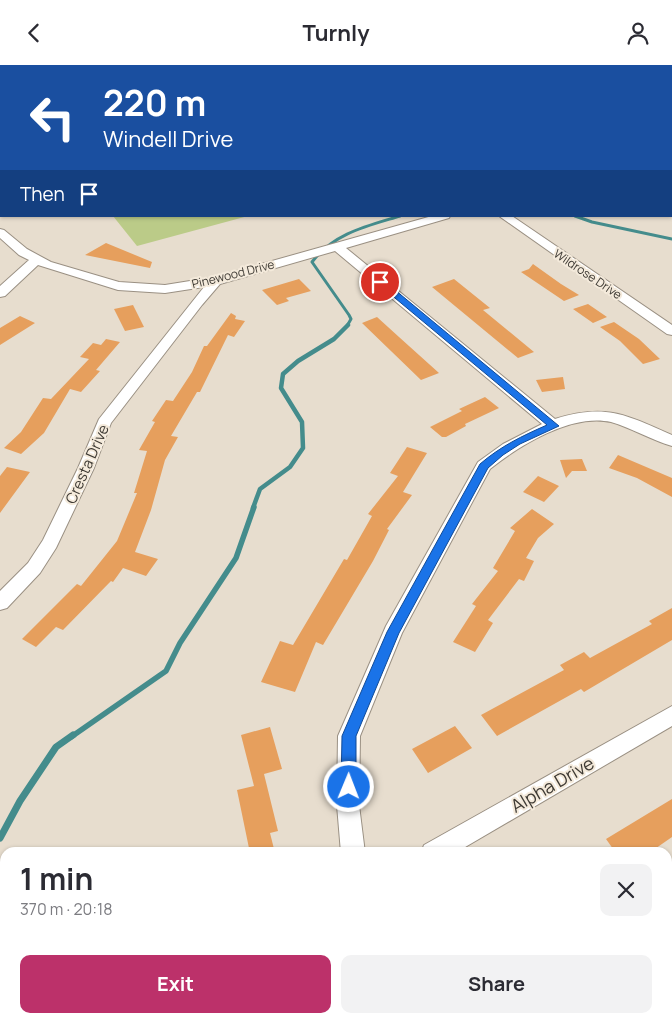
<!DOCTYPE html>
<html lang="en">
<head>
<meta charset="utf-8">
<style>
  body { margin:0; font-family:Manrope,sans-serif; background:#f2f2f3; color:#2b2b33; height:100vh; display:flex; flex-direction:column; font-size:19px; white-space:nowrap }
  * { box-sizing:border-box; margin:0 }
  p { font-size:16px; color:#7c7c81 }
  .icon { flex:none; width:28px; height:28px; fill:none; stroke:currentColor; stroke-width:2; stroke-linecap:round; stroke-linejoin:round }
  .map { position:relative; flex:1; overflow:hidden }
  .sheet { position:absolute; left:0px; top:782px; width:672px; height:176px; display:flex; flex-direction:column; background:#fff; border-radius:15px 15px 0 0; box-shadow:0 1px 4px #0004 }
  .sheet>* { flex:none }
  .banner { position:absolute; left:0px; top:0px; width:672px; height:152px; box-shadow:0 1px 4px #0004; background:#1a4fa0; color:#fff; overflow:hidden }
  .pin { position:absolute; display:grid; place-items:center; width:42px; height:42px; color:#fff; margin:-21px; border:2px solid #fff; border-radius:50%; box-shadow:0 1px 5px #0007 }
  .me { position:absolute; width:55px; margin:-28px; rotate:1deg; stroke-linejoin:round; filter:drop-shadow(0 0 4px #0008) }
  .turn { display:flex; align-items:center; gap:18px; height:105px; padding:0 20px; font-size:22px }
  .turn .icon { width:65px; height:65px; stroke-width:2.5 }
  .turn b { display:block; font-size:35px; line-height:42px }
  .then { display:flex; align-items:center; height:48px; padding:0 20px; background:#0003; gap:10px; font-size:19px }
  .round { display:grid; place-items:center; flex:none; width:52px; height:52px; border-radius:10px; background:#f2f2f3 }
  .overview { display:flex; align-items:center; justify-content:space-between; height:85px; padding:0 20px }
  h1 { font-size:30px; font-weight:700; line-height:38px }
  .button { display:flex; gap:10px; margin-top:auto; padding:10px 20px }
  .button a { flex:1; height:58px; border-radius:10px; background:#bc316a; color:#fff; font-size:20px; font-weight:700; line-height:58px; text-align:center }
  .button a+a { background:#f2f2f3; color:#2b2b33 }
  header { display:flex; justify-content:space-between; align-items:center; height:65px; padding:0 20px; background:#fff; font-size:22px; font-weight:700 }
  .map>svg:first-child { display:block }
  .green { fill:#bbcb88 }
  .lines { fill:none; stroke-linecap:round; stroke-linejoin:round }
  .stream-far4 { stroke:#448c8c; stroke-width:2.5 }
  .stream-far3 { stroke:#448c8c; stroke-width:3 }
  .stream-far2 { stroke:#448c8c; stroke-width:4.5 }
  .stream-far1 { stroke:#448c8c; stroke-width:5.5 }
  .stream { stroke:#448c8c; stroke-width:7 }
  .building { fill:#e69f5d }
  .street-casing { stroke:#9a9083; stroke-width:2 }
  .street { fill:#fff; fill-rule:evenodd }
  .route { fill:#1a73e8; stroke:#114b97 }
  .labels { text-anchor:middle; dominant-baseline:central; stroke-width:4; stroke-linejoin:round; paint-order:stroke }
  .far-street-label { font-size:12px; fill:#3e3a34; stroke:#f4eadb }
  .street-label { font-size:15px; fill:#3e3a34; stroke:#f4eadb }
  .near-street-label { font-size:18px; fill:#3e3a34; stroke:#f4eadb }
</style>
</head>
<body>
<header><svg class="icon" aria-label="back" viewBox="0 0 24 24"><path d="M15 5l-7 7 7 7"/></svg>Turnly<svg class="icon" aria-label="person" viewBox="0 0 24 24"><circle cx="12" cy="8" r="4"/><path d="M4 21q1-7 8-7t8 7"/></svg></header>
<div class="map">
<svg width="672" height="958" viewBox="0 0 672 958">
  <rect width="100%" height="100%" fill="#e7ddce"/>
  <!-- green -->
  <path class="green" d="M85,0h294l2,1h-297z
    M113,151h135l-111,30z"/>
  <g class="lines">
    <!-- stream-far4 -->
    <path class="stream-far4" d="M36,0l6,1
      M496,1l6,-1"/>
    <!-- stream-far3 -->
    <path class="stream-far3" d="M575,151l17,6 80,17
      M347,261l4,-7 -2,-4 -37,-53c22,-29 55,-36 88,-46"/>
    <!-- stream-far2 -->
    <path class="stream-far2" d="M253,443l7,-19 30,-22 13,-19 -1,-26 -21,-34 2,-14 15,-13 36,-22 14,-14"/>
    <!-- stream-far1 -->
    <path class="stream-far1" d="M71,672l95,-66 14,-28 56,-85 18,-51"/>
    <!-- stream -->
    <path class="stream" d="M0,773l20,-37 36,-54 17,-12
      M0,809l2,47 3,12
      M26,954l1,4"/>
  </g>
  <!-- building -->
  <path class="building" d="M106,178l46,19 -2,6 -65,-13z
    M533,199l28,20 18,11 -15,6 -43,-29 8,-3z
    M299,214l12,12 -25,7 3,3 -12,4 -15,-15z
    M454,214l36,29 -7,2 51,42 -16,6 -86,-71z
    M588,239l19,13 -14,6 -20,-14z
    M133,240l11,22 -19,4 -11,-22z
    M231,248l5,3 -1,3 10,2 -11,16 -6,-2 -28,57h-3l-26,44 7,1 -13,23 -14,50 -16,42 23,7 -12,17 -23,-8 -10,14 -2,-1 -48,49 -7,-3 -20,20 -14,-8 55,-55 4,2 36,-45 20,-48h-3l13,-42 -8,-1 16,-28 -3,-1 14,-21 7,1 19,-29 12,-26h3z
    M20,251l15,7 -35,22v-17z
    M377,252l22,20 40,36 -18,7 -59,-57z
    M614,257l25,17 21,20 -17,5 -23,-23 -20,-14z
    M106,274l14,3 -24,28 4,1 -19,21 -11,-3 -26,44 -23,21 -17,-6 17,-16 22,-34 8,1 38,-40 -9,-2 13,-14 8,2z
    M563,312l2,12 -23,3 -6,-12z
    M485,332l14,11 -34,16 1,2 -20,11h-4l-12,-10 32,-16 -3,-2z
    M407,382l20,6 -24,39 9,3 -25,34 2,1 -16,31 -50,84 -7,-3 -21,50 -34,-10 19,-41 13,4 51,-86 3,1 25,-44 -4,-2 30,-38 -8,-3z
    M618,390l54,23v19l-35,-19 -28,-10z
    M582,394l5,12h-15l-6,7 -6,-18z
    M7,402l23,5 -30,41v-37z
    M538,411l21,10 -15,16 -21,-10z
    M532,444l22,15 -16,14 -12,20 8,3 -10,20 -5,-2 -31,41 5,3 -18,29 -22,-10 23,-36 -4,-2 26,-33 -5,-3 22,-37 -5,-3z
    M672,543v32l-88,52 -3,-3 -84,47 -16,-21 83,-45 -4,-5 24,-13 6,6 62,-34 -3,-3z
    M455,661l17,22 -44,25 -16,-24z
    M270,662l12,42 -18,5 14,57 -8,2 5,20h-25l-13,-63 17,-4 -13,-51z
    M672,734v38l-23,16h-33l-10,-14z"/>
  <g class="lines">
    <defs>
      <path id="street" d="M461,0h10v1h-9z
        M671,76h1v6h-1z
        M671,112h1v6h-1z
        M432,151h18l-1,2 -103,30 209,171c51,-16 71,-4 117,16v11c-21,-6 -40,-18 -61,-24 -39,-9 -91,23 -121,47l-88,164 -42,103 -1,69 6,48h-24l-4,-48 1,-69 48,-110 92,-164 25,-18 39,-20 -207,-173 -115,33 -18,21 -91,118 -17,45 -38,80 -16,25 -33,35 -7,2v-19l28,-28 15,-23 35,-72 21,-49 105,-132 -39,6 -47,-3 -80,-25 -33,31 -5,1v-11l29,-26 -10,-5 -19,-17v-9l4,1 23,19 24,13 68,20 46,3 50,-8z
        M499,151h13l160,109v10l-5,-1z
        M672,641v20l-217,127h-34l3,-8z
        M371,954h26l1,4h-26z"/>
    </defs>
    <!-- street casing -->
    <use href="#street" class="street-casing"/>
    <!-- street -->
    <use href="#street" class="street"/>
  </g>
  <!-- route -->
  <path class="route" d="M377,215h6l176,146 -39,18 -17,11 -15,13 -89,165 -43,103v51l-2,5 -5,2 -5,-2 -3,-5 1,-51 45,-104 93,-168c21,-18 42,-28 67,-39l-170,-142z"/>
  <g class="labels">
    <!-- far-street labels -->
    <g class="far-street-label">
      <text transform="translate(233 209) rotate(-14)">Pinewood Drive</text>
      <text transform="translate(588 209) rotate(34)">Wildrose Drive</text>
    </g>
    <!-- street labels -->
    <g class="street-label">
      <text transform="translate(87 399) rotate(-66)">Cresta Drive</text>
    </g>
    <!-- near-street labels -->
    <g class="near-street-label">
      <text transform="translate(552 719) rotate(-30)">Alpha Drive</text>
    </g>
  </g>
</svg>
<div class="pin" style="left:380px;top:217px;background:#d93025"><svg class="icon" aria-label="arrive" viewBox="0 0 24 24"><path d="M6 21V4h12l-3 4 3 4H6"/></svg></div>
<svg class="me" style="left:349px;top:722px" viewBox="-20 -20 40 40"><circle r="17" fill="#1a73e8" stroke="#fff" stroke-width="3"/><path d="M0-11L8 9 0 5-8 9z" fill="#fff"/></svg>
<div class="banner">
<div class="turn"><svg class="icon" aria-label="left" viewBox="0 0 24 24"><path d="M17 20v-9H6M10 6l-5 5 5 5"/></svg><div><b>220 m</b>Windell Drive</div></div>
<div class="then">Then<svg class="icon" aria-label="arrive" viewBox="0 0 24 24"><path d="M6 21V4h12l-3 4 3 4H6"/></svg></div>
</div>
<section class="sheet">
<div class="overview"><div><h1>1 min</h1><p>370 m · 20:18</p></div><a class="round"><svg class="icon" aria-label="close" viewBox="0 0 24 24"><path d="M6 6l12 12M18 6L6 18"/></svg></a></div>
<div class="button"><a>Exit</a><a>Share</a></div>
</section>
</div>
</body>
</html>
